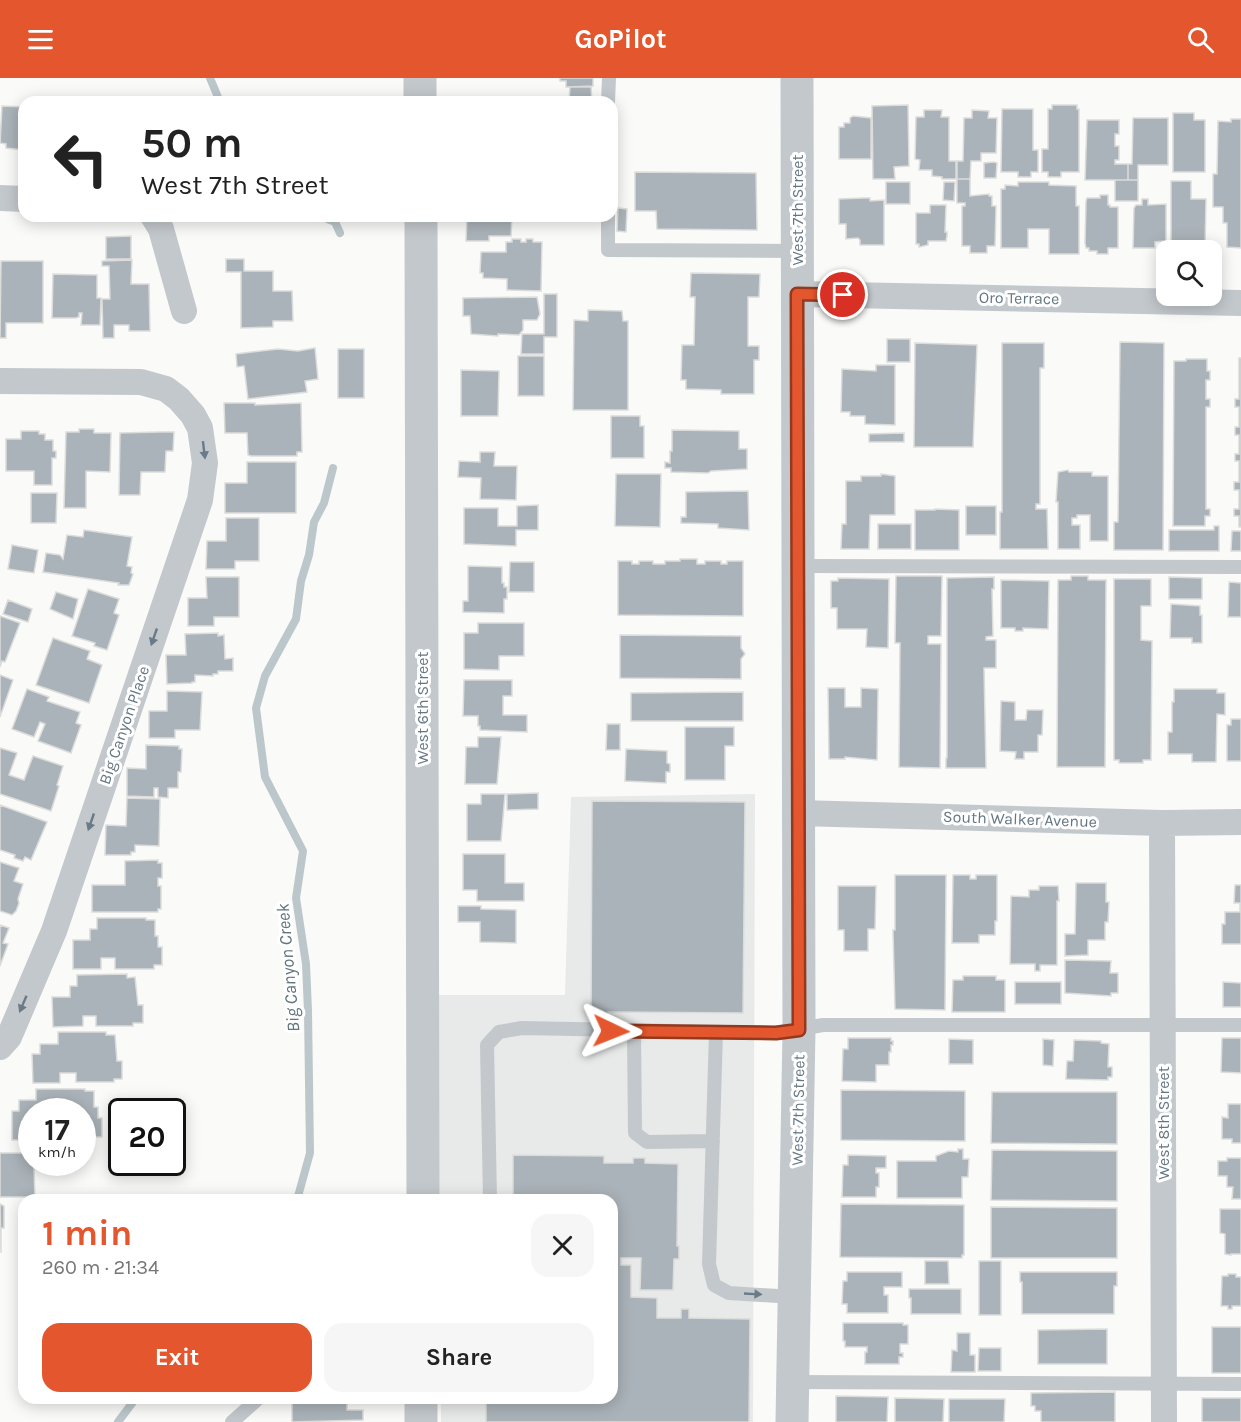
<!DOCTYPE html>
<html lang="en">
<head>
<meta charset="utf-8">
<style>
  body { margin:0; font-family:Karla,sans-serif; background:#f6f6f6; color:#222; height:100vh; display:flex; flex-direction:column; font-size:22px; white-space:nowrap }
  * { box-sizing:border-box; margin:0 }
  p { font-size:20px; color:#767676 }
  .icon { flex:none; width:33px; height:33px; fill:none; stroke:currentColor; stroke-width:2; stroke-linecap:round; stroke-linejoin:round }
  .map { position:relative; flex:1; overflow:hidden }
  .side { position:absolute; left:18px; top:1116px; width:600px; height:210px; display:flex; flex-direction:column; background:#fff; border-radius:18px; box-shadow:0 3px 15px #0003 }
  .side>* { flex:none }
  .banner { position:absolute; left:18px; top:18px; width:600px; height:126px; border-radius:18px; box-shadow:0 3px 15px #0003; background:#fff; color:#222; overflow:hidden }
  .tools { position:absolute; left:1156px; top:162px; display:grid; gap:12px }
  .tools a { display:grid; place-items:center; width:66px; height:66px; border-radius:12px; background:#fff; box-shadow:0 3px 15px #0003; font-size:30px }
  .speed { position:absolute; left:18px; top:1020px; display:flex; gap:12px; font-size:30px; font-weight:700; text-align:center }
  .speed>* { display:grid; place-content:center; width:78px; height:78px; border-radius:50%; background:#fff; box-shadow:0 3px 15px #0003; line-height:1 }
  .speed small { font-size:15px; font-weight:400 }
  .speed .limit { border:3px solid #111; border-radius:9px; background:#fff; color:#111 }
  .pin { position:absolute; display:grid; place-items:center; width:51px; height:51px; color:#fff; margin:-26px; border:3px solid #fff; border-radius:50%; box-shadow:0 2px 6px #0007 }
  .me { position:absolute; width:66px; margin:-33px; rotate:92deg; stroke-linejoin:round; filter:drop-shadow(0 0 4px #0008) }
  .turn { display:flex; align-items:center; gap:21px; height:126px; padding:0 24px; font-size:27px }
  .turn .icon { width:78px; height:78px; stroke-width:2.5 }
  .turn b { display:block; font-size:42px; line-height:51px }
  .round { display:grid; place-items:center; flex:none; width:63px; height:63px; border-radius:18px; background:#f6f6f6 }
  .overview { display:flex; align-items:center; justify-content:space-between; height:102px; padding:0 24px }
  h1 { font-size:36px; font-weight:700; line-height:45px; color:#e4572e }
  .button { display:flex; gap:12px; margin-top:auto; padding:12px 24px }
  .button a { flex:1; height:69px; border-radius:18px; background:#e4572e; color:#fff; font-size:24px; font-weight:700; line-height:69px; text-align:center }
  .button a+a { background:#f6f6f6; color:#222 }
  header { display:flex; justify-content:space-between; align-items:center; height:78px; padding:0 24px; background:#e4572e; color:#fff; font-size:27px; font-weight:700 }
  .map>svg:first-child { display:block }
  .built { fill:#e8e9e9 }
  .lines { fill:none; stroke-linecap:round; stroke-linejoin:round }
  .stream { stroke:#bbc7cb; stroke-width:8 }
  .building { fill:#aab3b9; stroke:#dcdcda; stroke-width:1.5 }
  .service { stroke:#c3c8cc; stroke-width:14 }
  .minor { stroke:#c3c8cc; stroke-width:26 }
  .tertiary { stroke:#c3c8cc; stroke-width:33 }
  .oneway { fill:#6a7a87 }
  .route-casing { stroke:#94391e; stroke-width:15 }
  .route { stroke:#e4572e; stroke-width:10 }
  .labels { text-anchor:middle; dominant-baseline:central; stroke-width:6; stroke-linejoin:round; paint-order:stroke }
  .street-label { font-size:16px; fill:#657683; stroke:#fff }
  .water-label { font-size:18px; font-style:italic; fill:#60757c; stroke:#fff }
</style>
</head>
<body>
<header><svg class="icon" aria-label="menu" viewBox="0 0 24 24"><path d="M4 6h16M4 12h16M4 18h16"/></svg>GoPilot<svg class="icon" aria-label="search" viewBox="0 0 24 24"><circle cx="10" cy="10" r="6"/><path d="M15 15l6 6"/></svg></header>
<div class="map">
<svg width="1241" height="1344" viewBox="0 0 1241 1344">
  <rect width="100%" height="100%" fill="#fafaf8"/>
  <!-- built -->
  <path class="built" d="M755,716l-2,628h-312v-24h171v-198h-173l-3,-205h129l6,-198z"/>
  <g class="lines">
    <!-- stream -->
    <path class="stream" d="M210,0l10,24
      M320,138l15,6 5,11
      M297,1122l13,-47 -2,-142 -2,-47 -10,-66 7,-47 -38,-74 -9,-69 9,-32 31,-57 5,-38 8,-26 5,-33 10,-19 9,-35
      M118,1344l18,-24"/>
  </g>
  <!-- building -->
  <path class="building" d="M560,0h33v8l-27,1v-6h-6z
    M570,9h21l1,15h-23z
    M526,23h32v1h-32z
    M908,27l1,61 -15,1 1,12h-22l-1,-73z
    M1052,27h25v4h2v63h-18v5h-13v-5h-6v-23h6v-40h4z
    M2,28l22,1v43l-18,-2v-4l-6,-1z
    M1002,31h31v41h5v22h-7v5h-13v-5h-17z
    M924,32h18l-1,7h8v44h7v18h-14v-2l-10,-1v-6h-13l1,-10 -5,-1 1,-42h8z
    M972,32l17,1 -1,7h9l-1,35h-15v8h-10l-1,18h-13v-18h6l1,-43h8z
    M1173,35h21v7h11v52h-32z
    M853,38l18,2v41h-32v-32h5v-4h6v-5z
    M1133,40h35v47h-30v15h-10v-16h4z
    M1231,41h10v129l-14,-1v-24h-4v-16h-10v-33h4l1,-53 13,1z
    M1087,42h32v14h-4v12h4v14h-4v4h13v16h-43z
    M994,84l3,1 -1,15h-12v-15z
    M635,94l121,1 1,57 -100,-1 -1,-18h-21z
    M957,101h13v17l19,-2v2h3v10h4l-1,40h-8v7h-17v-7h-8v-40h3v-3h-8z
    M1115,102h23v21h-23z
    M1171,103h20v18h15l-1,51h-34z
    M886,104h24v22h-24z
    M944,104h11l-1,19 -11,-1z
    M1018,104h31v3l27,1v20h3v48h-30v-25h-21v19h-27v-59h4v-4l13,1z
    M1100,117h8v10h2v2h8v41h-10v6h-11v-3h-8v-3h-3l-1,-5 1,-42 1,-3h13z
    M863,120h7v3l14,-1v45h-24v-5l-2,-2 -12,1v-15h-7v-25z
    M1142,121h6v6l18,-1v39l-3,-2 -8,1v6h-22l1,-40 2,-3h6z
    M930,127h16l-1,27h2v4l-1,5h-18v4l-9,2v-3h-3v-31h14z
    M618,130l9,1 -1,23 -9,-1z
    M467,138h45l-1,20h-22v5h-23z
    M537,138h32l-1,5z
    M131,158v23h-25v-22z
    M512,161h9v3h5v-3h7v3h9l-1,49 -34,-1v-11l-24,-1v-5h-3l1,-21h25v-10h6z
    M226,181h18v12h29v20h19l1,30h-20v6l-32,1v-56h-15z
    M132,182l-1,24h18l1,47h-21v-6h-15v13h-11l-1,-39h8l-1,-33h-7v-5z
    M1,183h42v62h-37v15h-6z
    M691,195l69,1 -1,23h-11v49h11v14h-5v34h-33v-4l-35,-1v-9h-5l1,-35h12l1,-48h-5z
    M53,196l44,1v23h4l-1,27h-19l1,-12h-3v4l-3,1h-24z
    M544,216h13v43h-13v17h-23l1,-20h22z
    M537,219l3,17 -3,6h-14v10l-4,5 -21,-1v2l-27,-2 -1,-18h-7v-18z
    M588,232l34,1 1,10h5v89h-55l1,-90 14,1z
    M887,261h23v23h-23z
    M1120,264l44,1 -1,207h-49v-28h4z
    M915,265l62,2 -4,102h-59z
    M1002,265h42v25h-4v136h-4v5h11l1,40h-48v-37h2z
    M315,270l3,31 -13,2 2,11 -59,7 -4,-33 -7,1 -1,-13 42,-5 20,2z
    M338,271h26v49h-26z
    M518,278h26v40h-26z
    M1239,280h2v169h-2v-11h-5v-7h5v-19h-5v-8h5v-21h-4v-7h4v-19h-4v-8h4v-20h-4v-8h4z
    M1186,281h21v12h3v9h-4v19h4v8h-4v102h4v7h-5v10h-32l1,-165h12z
    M876,287h19v60l-30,-1v-8h-15v-4h-9l1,-43 34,2z
    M461,292l38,1 -1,45h-37z
    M224,325h31v2l46,-2 1,49h-5v4h-46l-3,-1 -1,-22h-22z
    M611,338h29v10h4v32h-33z
    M79,351h15v4h17l-1,39 -24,-1v37h-22l2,-76h13z
    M672,352l67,1v18h8v20l-36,2 -3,2 -37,-1v-4h-6v-6l5,1v-12h2z
    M21,353h18v3h6v6h8v11h3v7h-4v27h-18v-14h-28v-32h15z
    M160,354h14l-1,19h-7l-1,21h-24l-1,23h-21l1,-62z
    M904,355v9h-35v-8z
    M480,374h15l-1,14h23l-1,34 -36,-1 1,-21 -23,-1 1,-16 21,1z
    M247,384h49v51h-71v-30h22z
    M1068,392l1,2h23v4h16v65h-18v-26h-13v3h-5v7h8v24h-22v-47h-2l2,-30z
    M616,396h45l-1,53 -45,-1z
    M881,396l14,2v39h-25l-1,34h-28l1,-25h4v-43h15v-5h20z
    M748,413l1,39 -31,-2v-4l-37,-1v-6h5v-25z
    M31,415h26l-1,30h-25z
    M538,427v25h-22v16l-52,-2v-36h34v18h19v-20z
    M966,428h30v29h-30z
    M935,431l24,1v40h-44v-40h20z
    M226,440h33v43h-24v8h-29l1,-28h19z
    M878,446h33v25h-33z
    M1214,448h5v25h-50v-21h45z
    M84,452l48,7 -5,29 5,1 -1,6 2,1 -4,11h-11l1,-2 -76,-11 3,-19 14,2 3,4 4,-24 16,2z
    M1232,453h9v20h-10z
    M12,467l26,5 -4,23 -26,-4z
    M680,481h17v5h8v-3h16v3h6v-3h16v55l-125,-1v-54h14v3h7v-3h14v3h12v-3h15z
    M510,484h24v30h-25z
    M468,488l34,1v16h2v4h3v12h-3v14l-41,-1v-11h5z
    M896,498h46l-1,60h-13v8h13l-1,124 -41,-1 1,-124h-5z
    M1071,498h17v4h18l-1,187h-48l1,-187h13z
    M206,499h33v40h-25v9h-26v-28h19z
    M994,499v12h-2l1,47 -7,1v3h10v28h-12l2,100h-40v-10h1v-180z
    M1169,499l33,1v21h-33z
    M838,500l51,1 -1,69 -22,-1 1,-18h-30v-21h-6v-27h7z
    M1114,501h37v27h-10v34l11,1 -1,119h-8v3h-24v-3h-5z
    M1001,502l48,1 -1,48 -25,-1v3h-8v-3h-14z
    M1229,504l12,1v34h-13z
    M88,511l31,10 -5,14 5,2 -12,35 -13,-4 1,-3 -23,-7z
    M56,514l22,7 -5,20 -23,-10z
    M8,522l24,9 -4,13 -25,-8z
    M1171,526l29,2v9h2v28h-10v-5h-22z
    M0,538l20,7 -15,39 -3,-1 -2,6z
    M478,545h46v33h-25v14l-35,-1v-36h14z
    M218,555v3l6,-1 1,24 8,-1v13h-15v3h-5v2l-18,-1v7h-3v1l-25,1 -1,-29h20l-1,-21z
    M620,557l121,1v12l4,6 -4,5v20l-121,-1z
    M53,560l37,13 -3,8 15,6 -13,38 -53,-18z
    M0,597l13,5 -13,37z
    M464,602h48v16h-9v19h24v17l-47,-2v-4h-2v-10h-15z
    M828,610h17v19h16v-19l17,1 -1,71 -32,-3v2h-16z
    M27,611l22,8 -2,4 33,11 -4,11 5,2 -10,28 -33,-12 7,-17 -5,-2 -6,15 -22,-8z
    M1174,611h43v4h8v22l-8,-1 -1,48h-24v-8h-24v-22h4v-30h2z
    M167,613l35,1 -2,38h-25v8h-26v-27h18z
    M743,614v29h-112v-28z
    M1001,623l14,1v18h11l1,-10h16l-1,25h-4v17h-14v7h-9l1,-7 -16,-1z
    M1231,641h10v42h-14v-36h4z
    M607,646h13v26h-14z
    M685,649h49v19h-9v34h-40z
    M478,659h23l-4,47h-32l1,-37h12z
    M146,667l33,1v3h3l-1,23h-3v16h-10v10l-10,-1v-9h-4v9l-27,-1v-28l19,1z
    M0,670l17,5 -8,22 15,5 9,-24 30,10 -6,19 2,1 -8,25 -51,-17z
    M626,671l41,2v12l3,1v8h-4v11l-41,-2z
    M538,715v16l-31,1v-16z
    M481,716h24l-4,47h-34v-37h14z
    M127,720l33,1 -1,47 -24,-1v7h-4v3h-26l1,-30 20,1z
    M592,723l153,1 -2,211 -135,-1v9h-17z
    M0,727l47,17 -16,38 -6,-3 -2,4 -9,-3 1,-3 -15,-5z
    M463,776h42v29h19v18h-47v-11h-14z
    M158,782v3h4v15h-4v8h3v23h-3v3h-66v-27h33v-24z
    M0,784l19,6 -5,13 9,3 -5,15 1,4 -3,8 -4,4 -12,-4z
    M895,797h51l-1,135 -50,-1 -2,-79h2z
    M953,797h17v4h6v-4h21v46h-2v14h-16v8h-27z
    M1076,805h30v19h3l-1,20h-3v18h-17v15l-23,1v-22h10z
    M1235,807h6v59h-19v-20h3v-12h15v-9h-6z
    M838,808h38l-1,43h-7v22h-24v-21h-6z
    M1039,808h19l1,15h-2v64h-17v6h-5v-7h-25l1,-68 18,1v-7h10z
    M458,828h23v3l35,1v33l-36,-1v-20h-22z
    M97,840h49v2h9v16h3v11h4v18h-8v4h-39v-11h-14v11h-28v-29h17v-11h7z
    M0,847l9,3 -6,15 5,1 -8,22z
    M1065,882l46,1 -1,12h8v20h-7v3l-46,-3z
    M127,896v4l8,-1 3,28h5v18h-10v3h-37v-10h-13v10l-30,1 -1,-30h18v-11h7v-11z
    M963,898h33v4h9v32h-53l1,-32h10z
    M1015,904h46v22h-46z
    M1223,904l18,1v24h-18z
    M58,954h48v3h9l2,26h5v18h-8v3h-38v-9h-16v10h-27l-1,-29h8v-10h18z
    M848,960h43v3h2v4h-2v7h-2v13h-13v17l-34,-1 1,-32h5z
    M1222,960h19v35l-20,-1z
    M949,961l24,1v24h-24z
    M1043,961l11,1 -1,26 -10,-1z
    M1074,962l27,1v2l8,1 -1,23h4v10h-4v3l-42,-1 1,-18h6z
    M36,1011h49v2h9v16h4v11h4v19h-9v3h-11v-28h-50v28h-20v-29h7v-11h17z
    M841,1012l124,1v50l-124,-1z
    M992,1014h125v52l-126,-1z
    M1228,1026h13v39h-9v-4h-10v-22l6,1z
    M958,1071h5v10h6l-1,18h-6v21h-65v-37h39v-5l13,-5 9,1z
    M992,1072l125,1v50l-126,-1z
    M0,1075h32v9h6v7h-4l1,28h-35z
    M513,1077l91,1v7h29v-5h12v5l33,1 -1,82h2v13h-5l-1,31h-33l1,-32h-20v7h10v32l26,1v20h24v-9h8v9l61,1 -1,103h-263v-24h126v-198h-99z
    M848,1077l38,1v12h-10v5h3v14h-3v10h-34l1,-32h5z
    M1227,1080h14v41h-9l1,-12h-6v-11h-9v-15h9z
    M0,1126l4,2v22h-3v25z
    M841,1126l123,1v50h-2v3l-122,-1z
    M991,1129l126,1v50h-126z
    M1220,1131h21v45h-10v1l-6,-1v-20l-5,-1z
    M925,1183h23l1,23h-24z
    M979,1183h22v54h-22z
    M847,1194h55v15h-18v8h4v18h-41v-9h-5l1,-23h4z
    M1020,1194h97v14h-3v28h-92v-32h-2z
    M1228,1196h8v3h5v29h-9v3h-4v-3h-7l1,-30h6z
    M909,1211h52v25h-50v-16h-2z
    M843,1245h60v2h5v19h-8v9h3v4h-4v7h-34v-12h2v-5h-22v-6h-2z
    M1212,1249h29v46h-29z
    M1107,1251v35h-69v-34z
    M957,1255h13v22h5v17h-24l1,-22 5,1z
    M979,1270h22v23h-23z
    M1115,1314v30h-74v-11h-6v-5h-4v-13z
    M836,1318l52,1 -1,25h-51z
    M297,1320h14v4h18v-4h9v4h9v8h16v10l-71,2v-21h5z
    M895,1320l49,1 -1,23h-48z
    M1202,1320h39v24h-39z
    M949,1321h56l-1,23h-55z"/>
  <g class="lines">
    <!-- service -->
    <path class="service" d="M608,24l1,-24
      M608,138v34l189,1
      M797,488l444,1
      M634,953l1,102 12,9 66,-1
      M716,954l-7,232 5,21 15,8 65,4
      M490,1122l-3,-155 12,-13 23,-4 254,5 47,-8h418
      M792,1304l449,2
      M232,1344l27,-24"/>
    <!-- minor -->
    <path class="minor" d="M0,120l24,1
      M153,138l8,13 23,82
      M797,216l444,9
      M0,303l141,1 25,7 13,10 14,16 7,13 5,35 -5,37 -146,431 -45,106 -9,10
      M798,735l364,10 79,-1
      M1162,745l2,599"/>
    <!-- tertiary -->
    <path class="tertiary" d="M420,0v24
      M421,138l2,984
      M421,1344v-24
      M792,1344l7,-392 -2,-952"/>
  </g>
  <!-- one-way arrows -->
  <defs><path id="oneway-solid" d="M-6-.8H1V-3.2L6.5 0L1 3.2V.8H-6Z" transform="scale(1.5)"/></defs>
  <g class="oneway">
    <use href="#oneway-solid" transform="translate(204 372) rotate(83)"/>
    <use href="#oneway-solid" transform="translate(154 559) rotate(109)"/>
    <use href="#oneway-solid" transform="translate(91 744) rotate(109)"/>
    <use href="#oneway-solid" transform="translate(23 926) rotate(113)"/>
    <use href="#oneway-solid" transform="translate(753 1216) rotate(3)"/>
  </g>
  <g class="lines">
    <defs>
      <path id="route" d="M611,953l165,2 23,-3 -2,-736 46,1"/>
    </defs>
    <!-- route casing -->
    <use href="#route" class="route-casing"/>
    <!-- route -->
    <use href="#route" class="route"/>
  </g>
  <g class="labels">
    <!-- street labels -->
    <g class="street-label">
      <text transform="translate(797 132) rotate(-90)">West 7th Street</text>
      <text transform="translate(1019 220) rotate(1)">Oro Terrace</text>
      <text transform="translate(422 630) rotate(-90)">West 6th Street</text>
      <text transform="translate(124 647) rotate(-71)">Big Canyon Place</text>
      <text transform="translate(1020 741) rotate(2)">South Walker Avenue</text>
      <text transform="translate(798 1032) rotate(-89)">West 7th Street</text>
      <text transform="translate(1163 1045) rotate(-90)">West 8th Street</text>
    </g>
    <!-- water labels -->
    <g class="water-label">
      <text transform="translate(288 890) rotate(-95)">Big Canyon Creek</text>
    </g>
  </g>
</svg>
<div class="tools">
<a><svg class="icon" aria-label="search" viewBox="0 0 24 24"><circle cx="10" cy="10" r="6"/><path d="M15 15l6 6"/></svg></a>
</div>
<div class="speed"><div>17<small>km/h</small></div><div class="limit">20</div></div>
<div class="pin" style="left:843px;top:217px;background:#d93025"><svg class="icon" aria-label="arrive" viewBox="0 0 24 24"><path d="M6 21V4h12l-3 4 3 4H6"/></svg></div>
<svg class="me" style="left:611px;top:953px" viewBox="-20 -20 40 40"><path d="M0-17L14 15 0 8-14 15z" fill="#e4572e" stroke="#fff" stroke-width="4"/></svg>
<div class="banner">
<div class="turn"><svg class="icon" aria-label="left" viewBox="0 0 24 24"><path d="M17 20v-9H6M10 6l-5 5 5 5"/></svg><div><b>50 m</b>West 7th Street</div></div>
</div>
<section class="side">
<div class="overview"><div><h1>1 min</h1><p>260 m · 21:34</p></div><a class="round"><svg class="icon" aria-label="close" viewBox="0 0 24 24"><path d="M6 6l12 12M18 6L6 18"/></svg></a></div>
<div class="button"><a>Exit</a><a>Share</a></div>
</section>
</div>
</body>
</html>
